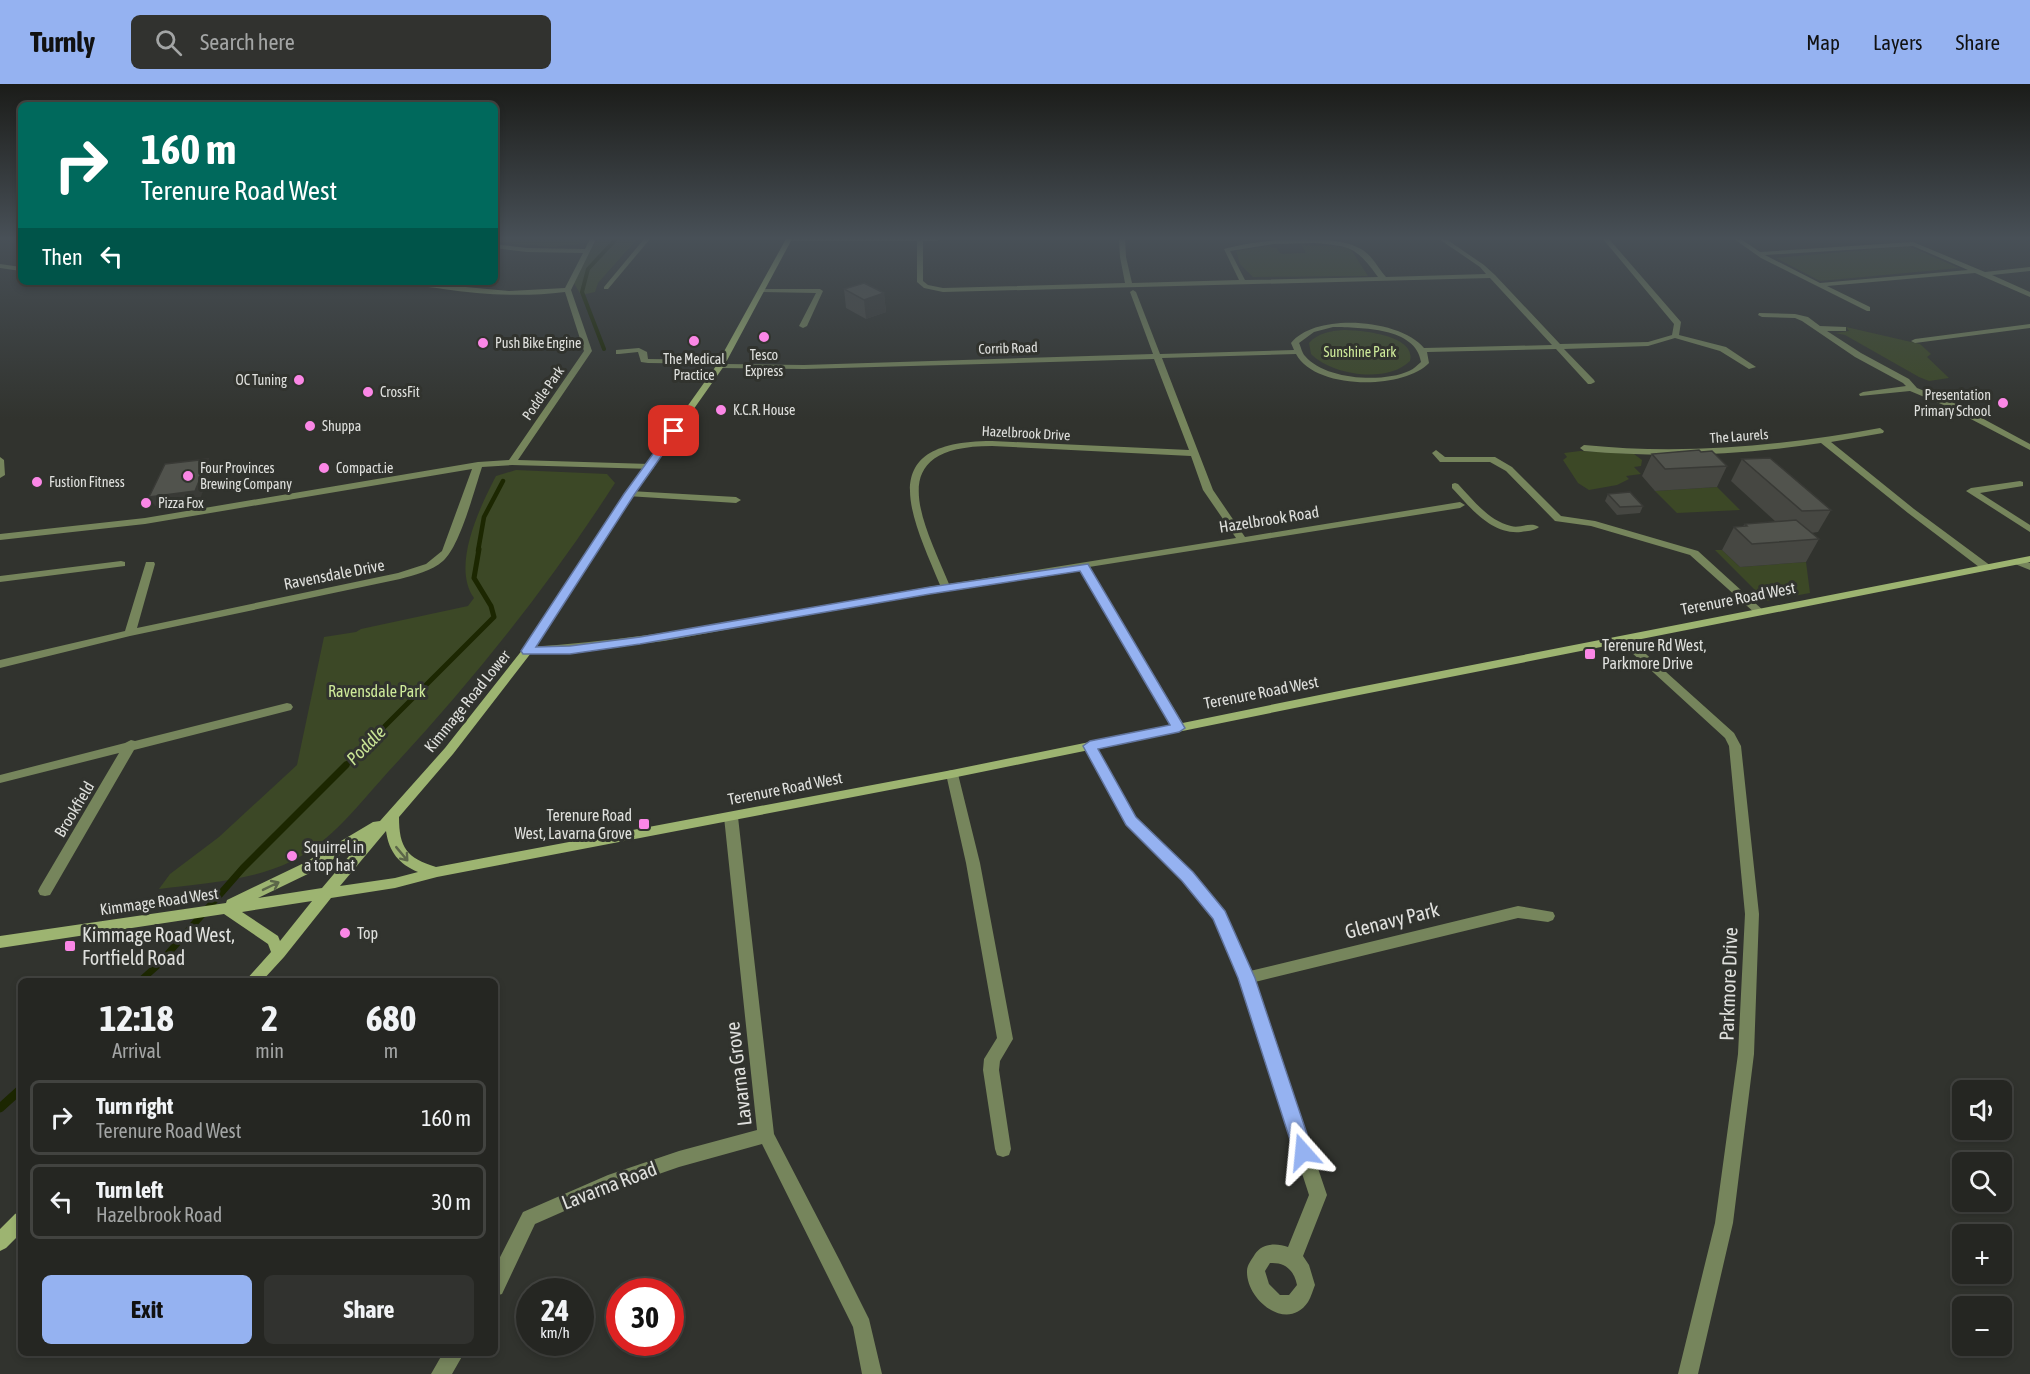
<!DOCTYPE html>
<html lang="en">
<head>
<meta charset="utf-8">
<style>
  body { margin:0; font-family:"Asap Condensed",sans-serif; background:#31322f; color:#f1f3f6; height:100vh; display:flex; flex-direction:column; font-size:22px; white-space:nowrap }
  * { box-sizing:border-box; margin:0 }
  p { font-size:20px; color:#a3a5a5 }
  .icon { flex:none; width:33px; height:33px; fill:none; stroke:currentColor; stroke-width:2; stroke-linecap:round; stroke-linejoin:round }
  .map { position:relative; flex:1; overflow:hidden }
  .sheet { position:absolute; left:18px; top:894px; width:480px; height:378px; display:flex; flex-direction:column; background:#252622; border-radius:9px; box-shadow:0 3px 9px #0003,0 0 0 2px #424340 }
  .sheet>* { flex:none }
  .banner { position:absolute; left:18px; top:18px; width:480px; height:183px; border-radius:9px; box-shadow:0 3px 9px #0003,0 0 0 2px #424340; background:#00695c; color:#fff; overflow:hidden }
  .fabs { position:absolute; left:1952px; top:996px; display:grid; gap:12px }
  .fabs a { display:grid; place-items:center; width:60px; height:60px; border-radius:9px; background:#252622; box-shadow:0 3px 9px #0003,0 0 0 2px #424340; font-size:30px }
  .speed { position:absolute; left:516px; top:1194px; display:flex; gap:12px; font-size:30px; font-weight:700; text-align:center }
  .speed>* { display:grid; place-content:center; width:78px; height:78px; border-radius:50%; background:#252622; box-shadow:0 3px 9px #0003,0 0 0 2px #424340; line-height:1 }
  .speed small { font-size:15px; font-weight:400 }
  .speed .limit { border:9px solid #d22; background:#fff; color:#111 }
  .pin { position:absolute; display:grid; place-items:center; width:51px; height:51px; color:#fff; margin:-26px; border-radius:12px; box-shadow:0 3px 9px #0006 }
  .me { position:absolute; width:66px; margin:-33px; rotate:342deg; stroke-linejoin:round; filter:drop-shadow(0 0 4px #0008) }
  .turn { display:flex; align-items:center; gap:21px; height:126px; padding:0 24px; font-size:27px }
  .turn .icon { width:78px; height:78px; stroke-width:2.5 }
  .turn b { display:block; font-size:42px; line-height:51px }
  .then { display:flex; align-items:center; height:57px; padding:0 24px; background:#0003; gap:12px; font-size:22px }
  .eta { display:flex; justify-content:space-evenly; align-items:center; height:102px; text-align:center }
  .eta b { font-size:36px; font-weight:700; line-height:42px }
  .cta { display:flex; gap:12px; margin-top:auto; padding:12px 24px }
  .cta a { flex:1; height:69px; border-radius:9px; background:#95b2f1; color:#111; font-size:24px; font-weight:700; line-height:69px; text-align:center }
  .cta a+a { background:#31322f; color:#f1f3f6 }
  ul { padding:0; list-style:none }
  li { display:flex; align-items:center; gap:18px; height:75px; margin:0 12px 9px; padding:0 12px; border:3px solid #424340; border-radius:9px }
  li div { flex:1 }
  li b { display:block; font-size:22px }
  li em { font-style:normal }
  header { display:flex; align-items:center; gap:36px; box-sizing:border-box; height:84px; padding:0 30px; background:#95b2f1; color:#111 }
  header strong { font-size:28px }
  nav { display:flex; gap:33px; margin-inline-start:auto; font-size:21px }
  .search { width:420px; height:54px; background:#31322f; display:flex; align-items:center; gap:15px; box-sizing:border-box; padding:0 21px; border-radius:9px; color:#a3a5a5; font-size:22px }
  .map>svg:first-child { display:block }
  .green { fill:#3c4826 }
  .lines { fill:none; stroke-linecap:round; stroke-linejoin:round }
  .stream-far4 { stroke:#1c2701; stroke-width:4 }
  .stream-far3 { stroke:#1c2701; stroke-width:4.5 }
  .stream-far2 { stroke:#1c2701; stroke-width:5 }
  .stream-far1 { stroke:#1c2701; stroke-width:7 }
  .stream { stroke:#1c2701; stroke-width:9 }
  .minor { fill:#76855c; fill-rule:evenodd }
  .secondary { fill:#9db471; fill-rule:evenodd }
  .wall { fill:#464742 }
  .shaded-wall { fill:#393a36 }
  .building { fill:#51534d; stroke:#393a36; stroke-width:1.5 }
  .oneway { stroke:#5c6749 }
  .route { fill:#95b2f1; stroke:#61749d; stroke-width:1.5 }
  .poi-dot { fill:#fb87e6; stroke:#31332e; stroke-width:2 }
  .labels { text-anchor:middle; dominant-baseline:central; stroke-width:6; stroke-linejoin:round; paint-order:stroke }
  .far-poi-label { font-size:14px; fill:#dfe0dd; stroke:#31332e; text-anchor:start }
  .far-street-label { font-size:14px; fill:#dfe0dd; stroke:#31332e }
  .far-park-label { font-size:14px; fill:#cde999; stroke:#31332e }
  .street-label { font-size:16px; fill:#dfe0dd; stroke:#31332e }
  .poi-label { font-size:16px; fill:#dfe0dd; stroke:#31332e; text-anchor:start }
  .park-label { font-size:16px; fill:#cde999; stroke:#31332e }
  .water-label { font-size:18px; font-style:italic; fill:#c9e495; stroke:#31332e }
  .near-street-label { font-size:20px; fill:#dfe0dd; stroke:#31332e }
  .near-poi-label { font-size:20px; fill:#dfe0dd; stroke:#31332e; text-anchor:start }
</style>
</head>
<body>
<header>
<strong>Turnly</strong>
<div class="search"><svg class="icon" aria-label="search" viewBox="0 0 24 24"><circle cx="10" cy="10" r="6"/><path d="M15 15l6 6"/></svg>Search here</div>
<nav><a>Map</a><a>Layers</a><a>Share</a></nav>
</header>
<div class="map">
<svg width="2030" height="1290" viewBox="0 0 2030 1290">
  <rect width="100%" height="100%" fill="#31332e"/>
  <!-- green -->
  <path class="green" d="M495,155h88l-4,5 -27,3 -57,-5z
    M598,155h39l-39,44 -3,9 -14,3 -9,-15 5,-13z
    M1301,161l45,2 6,4 16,25 -115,1 -13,-13 -4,-13 31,-5 9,2 5,6 25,-1z
    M1909,162l50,22 -139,13 -44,-23z
    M1846,243l74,17 11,10 -4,3 22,21 -20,3 -10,-4 -74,-42 -10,-2 14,-2z
    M1343,246c17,0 74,5 67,31 -23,23 -78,14 -99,-7l-2,-11c9,-10 21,-12 34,-13z
    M1580,367l54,3 8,6 -1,6 -7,1 7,7 -15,2 3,3 -12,6 -28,5 -11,-7 -15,-23 4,-3 -3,-4z
    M516,386l91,4 8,9c-67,104 -143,199 -227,289 -28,31 -57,70 -96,89 -40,20 -90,22 -133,28l11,-15 49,-37 78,-72 27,-128 32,-5 5,-3 107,-23 6,-8c-23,-32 6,-91 22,-122z
    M1717,403l23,23 -63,3 -22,-22z
    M1715,466h7l18,17 66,-5 4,31 -44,8z"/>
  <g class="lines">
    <!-- stream-far4 -->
    <path class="stream-far4" d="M604,265l-22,-57 6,-23 28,-30"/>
    <!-- stream-far3 -->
    <path class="stream-far3" d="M478,467l6,-34 19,-36"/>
    <!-- stream-far2 -->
    <path class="stream-far2" d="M344,683l150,-150 -3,-11 -17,-28 5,-29"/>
    <!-- stream-far1 -->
    <path class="stream-far1" d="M140,897l18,-16 85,-97 103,-103"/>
    <!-- stream -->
    <path class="stream" d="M0,1024l21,-19"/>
    <!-- minor -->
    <path class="minor" d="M590,155h6l-25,51 21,61 -74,109 132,4 4,3 -1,2 -141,-4 -30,2c-8,24 -22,79 -39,94 -11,10 -29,14 -43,18l-270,57 -130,32v-8l125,-29 21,-69h8l1,2 -18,64 261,-55 28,-9 16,-13 30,-82 -327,55 -145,16v-6l145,-16 333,-56 31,-2 75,-109 -19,-59c-41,5 -81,3 -122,-3 -11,-2 -24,-2 -32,-7l98,9 56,-3 18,-35 -56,-1 -32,-4v-4l32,4 58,1z
      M644,155h6l-42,50h-4v-2z
      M785,155h155l-3,2h-14v40l5,4 15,3 182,-5 -5,-26 -1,-18h6l1,18 6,26 107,-3 -15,-31c31,-9 108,-17 137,0 11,6 17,19 25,28l100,-3 -6,-7 -41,-28h7l38,26 11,10 65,69 88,-2 24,-7 2,-11 -71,-85h6l72,83 -2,13 47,12 30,20 -7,2 -29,-18 -45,-13 -27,8 -84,3 30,31 1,2 -4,2h-3l-32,-35 -129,3 2,11c-26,27 -114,27 -133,-9l-134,4 51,132 32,47 215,-35 5,3 -5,3 -371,59 96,160 -6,4 -4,-1 -95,-161 -187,30 -229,42 -92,11 -49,1 -2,-2 6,-4c139,-8 275,-39 413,-62 -30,-72 -67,-144 52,-144l197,9 -35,-91 -350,10 -84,-1 -4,-2 2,-2 -70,-1 -7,-1 -3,-10 -19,2h-3v-4l23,-2 8,4 1,7 74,1 4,2 -1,2 79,1 349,-11 -23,-62 3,-2 3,2 24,62 134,-4 -3,-7c25,-31 109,-24 133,5l128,-3 -62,-67 -547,14 -19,-4 -7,-6v-41h-129zM1314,159c37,3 42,4 64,34l-133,3 -15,-29 43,-7zM1333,243c28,1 83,0 88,35 -4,3 -7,7 -12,9 -26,12 -84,9 -104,-15 -3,-3 -4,-9 -6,-13l15,-11zM992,362l199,10 12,34 33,48 -287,46c-27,-65 -68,-138 43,-138z
      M1734,155h7l19,13 153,-10 72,30 45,-5v4l-38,4 38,17v5l-55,-24 -148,13 43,21v4h-3l-106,-53zM1913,162l55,24 -148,13 -55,-28z
      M0,180l21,3v4l-21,-3z
      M79,198h10v1l-3,2z
      M760,205h60l3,2 -16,35 -4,2 -4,-2 17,-33 -54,-1 -3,-2z
      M1759,229l36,1 13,3 12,9 26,1v4h-19l34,22 48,26 8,9 35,14 78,42v6l-84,-44 -36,-15 -50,5 -1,-2 4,-2 43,-6 -3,-3 -48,-26 -53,-36 -7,-3 -33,-1 -4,-2z
      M2030,240v4l-115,15 -4,-2 4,-2z
      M1880,344l4,3 -1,2 -52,9 83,67 77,57v4h-8l-75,-57 -87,-70c-79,12 -157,15 -237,8l-4,-3 4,-3c100,10 197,1 296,-17z
      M1436,366l9,7h50l17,10 49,49 34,5 103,30 67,61 -1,2h-8l-66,-59 -99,-29 -36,-5 -49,-50 -16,-9h-50l-8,-9z
      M0,373l4,3 1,15 -5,3z
      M2020,397l3,1v4l-43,7 50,32v7l-64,-41 5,-3z
      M1455,399l3,1c15,16 31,37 53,42 9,3 19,-5 28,1 -5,4 -11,4 -18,5 -30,3 -51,-25 -69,-44v-4z
      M630,407l106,6 5,3 -5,3 -109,-7 -2,-2z
      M2019,475l11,4v7l-15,-6 -1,-2z
      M121,477l4,1v4l-125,16v-6z
      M1623,552l4,1 107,96 7,13 18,168 -5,140 -21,169 -35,151h-20l37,-151 23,-169 7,-140 -16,-168 -4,-8 -106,-97 -1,-2z
      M287,619l4,1 2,3 -2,3 -157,40 -84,145 -5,1 -5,-1 -2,-4 2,-4 79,-134 -119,30v-8l125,-32 6,-3 4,1z
      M1090,657l6,4 40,73 57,55 31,39 26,59 268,-65 35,6 2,4 -2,4 -5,2 -30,-4 -263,64 72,213 -24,61 6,9 6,20c-2,5 -4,12 -7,17 -21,31 -62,-2 -61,-31 0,-6 5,-12 8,-17 7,-11 22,-11 33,-7l21,-52 -70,-217 -26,-59 -30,-38 -57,-57 -42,-79zM1270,1179c15,-1 24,7 27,22l-8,10h-9l-11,-11 -4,-13z
      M952,686l4,1 2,3 22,89 33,176 -13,22 -1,9 12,79 -2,6 -6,2 -6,-2 -2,-6 -12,-79 1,-11 13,-21 -31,-175 -20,-89 2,-3z
      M731,728l5,2 2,3 36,317 66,127 29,58 13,55h-20l-9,-47 -91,-183 -83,23 -69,24 -75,33 -33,70 -7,2v-29l28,-55 85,-37 71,-24 78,-21 -33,-313 2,-3z
      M443,1269h21l-12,21h-21z"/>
    <!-- secondary -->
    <path class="secondary" d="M786,155h6l-68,127 -90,128 -103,159 -78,101 -54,63c0,31 8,41 37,50l516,-97 397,-81 681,-133v6l-681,135 -397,81 -515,99 -42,11 -64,10 -47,59 -22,24h-17l26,-29 -3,-8 -44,-30 -224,34v-12l226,-33 1,-3 77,-37 69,-41 7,-1 65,-73 78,-99 102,-155 91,-128zM386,747c3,21 13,33 32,41l-23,6 -55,8zM361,758l-39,46 -64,10 56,-27zM312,817l-32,40 -2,-5 -36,-24z
      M21,1127v22l-15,15 -6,3v-22l15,-15z"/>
  </g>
  <!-- wall -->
  <path class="wall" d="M844,205l40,4 2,19 -20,7 -20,-11z
    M1701,368l26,14 -10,21 -62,4 -13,-15 10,-22z
    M1742,375l89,51 -13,22 -7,1 8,6 -13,23 -66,5 -18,-17 12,-23 9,-1 2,-2 31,-2 -45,-41z
    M1608,410l35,12 -3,7 -23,2 -12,-14z"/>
  <!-- shaded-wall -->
  <path class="shaded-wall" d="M884,209l2,19 -20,7 -2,-19z
    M208,375l4,9 -12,31 -45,7 -6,-9z"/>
  <!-- building -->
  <path class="building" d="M864,199l20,10 -20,7 -20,-11z
    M1699,366l2,2 11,-1 15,15 -62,3 -13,-15z
    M1770,374l61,52 -29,1 -60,-52z
    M208,375l-13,32 -46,6 16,-33z
    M1630,408l13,14 -23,1 -12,-13z
    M1796,436l23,19 -67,5 -18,-17 13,-1 -2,-2z"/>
  <!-- one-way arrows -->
  <defs><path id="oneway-shaft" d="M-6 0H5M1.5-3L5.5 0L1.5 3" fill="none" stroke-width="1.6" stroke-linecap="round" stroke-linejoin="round" transform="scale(1.5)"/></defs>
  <g class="oneway">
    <use href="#oneway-shaft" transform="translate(402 770) rotate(50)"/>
    <use href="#oneway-shaft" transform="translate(271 802) rotate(-26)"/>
  </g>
  <!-- sky -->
  <linearGradient id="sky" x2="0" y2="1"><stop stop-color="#1b1c19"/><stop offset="0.46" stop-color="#485057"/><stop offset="1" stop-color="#485057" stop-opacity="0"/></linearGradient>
  <rect width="2030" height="335" fill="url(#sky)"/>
  <!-- route -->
  <path class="route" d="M671,345l8,2 -45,64 -98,152 34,-1 70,-9 290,-50 158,-23 97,164 -6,4 -81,17 38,68 57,55 32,39 30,67 58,174 -3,6 -7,3 -6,-3 -3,-6 -56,-174 -25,-59 -31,-38 -56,-56 -43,-79 7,-5 80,-16 -90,-154 -150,23 -290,50 -70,10h-47l-2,-3 103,-157z"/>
  <!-- markers -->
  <g class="poi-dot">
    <circle cx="764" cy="253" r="6"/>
    <circle cx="694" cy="257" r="6"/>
    <circle cx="483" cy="259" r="6"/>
    <circle cx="299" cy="296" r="6"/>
    <circle cx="368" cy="308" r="6"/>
    <circle cx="2003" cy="319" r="6"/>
    <circle cx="721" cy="326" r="6"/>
    <circle cx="310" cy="342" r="6"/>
    <circle cx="324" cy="384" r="6"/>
    <circle cx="188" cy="392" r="6"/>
    <circle cx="37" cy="398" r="6"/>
    <circle cx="146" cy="419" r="6"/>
    <rect x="1584" y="564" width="12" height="12" rx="3"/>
    <rect x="638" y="734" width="12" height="12" rx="3"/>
    <circle cx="292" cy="772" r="6"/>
    <circle cx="345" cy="849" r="6"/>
    <rect x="64" y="856" width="12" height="12" rx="3"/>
  </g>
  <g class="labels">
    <!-- far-poi labels -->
    <g class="far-poi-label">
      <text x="495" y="259">Push Bike Engine</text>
      <text x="764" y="271" text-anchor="middle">Tesco<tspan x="764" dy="16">Express</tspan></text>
      <text x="694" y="275" text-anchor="middle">The Medical<tspan x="694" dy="16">Practice</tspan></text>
      <text x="287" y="296" text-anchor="end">OC Tuning</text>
      <text x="380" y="308">CrossFit</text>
      <text x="1991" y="311" text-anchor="end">Presentation<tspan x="1991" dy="16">Primary School</tspan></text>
      <text x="733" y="326">K.C.R. House</text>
      <text x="322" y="342">Shuppa</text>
      <text x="200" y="384">Four Provinces<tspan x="200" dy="16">Brewing Company</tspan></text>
      <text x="336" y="384">Compact.ie</text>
      <text x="49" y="398">Fustion Fitness</text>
      <text x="158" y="419">Pizza Fox</text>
    </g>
    <!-- far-street labels -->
    <g class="far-street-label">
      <text transform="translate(1008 264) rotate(-2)">Corrib Road</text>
      <text transform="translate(543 309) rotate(-55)">Poddle Park</text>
      <text transform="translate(1026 349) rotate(3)">Hazelbrook Drive</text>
      <text transform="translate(1739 352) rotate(-4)">The Laurels</text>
    </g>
    <!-- far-park labels -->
    <g class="far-park-label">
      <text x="1360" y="268">Sunshine Park</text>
    </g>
    <!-- street labels -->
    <g class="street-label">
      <text transform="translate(1269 435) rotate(-9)">Hazelbrook Road</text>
      <text transform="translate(334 490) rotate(-11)">Ravensdale Drive</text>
      <text transform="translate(1738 514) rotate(-11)">Terenure Road West</text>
      <text transform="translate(1261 608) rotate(-11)">Terenure Road West</text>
      <text transform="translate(467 617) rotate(-51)">Kimmage Road Lower</text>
      <text transform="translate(785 704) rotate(-11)">Terenure Road West</text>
      <text transform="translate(74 725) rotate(-59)">Brookfield</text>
      <text transform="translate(159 817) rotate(-8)">Kimmage Road West</text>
    </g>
    <!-- poi labels -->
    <g class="poi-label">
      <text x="1602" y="561">Terenure Rd West,<tspan x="1602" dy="18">Parkmore Drive</tspan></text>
      <text x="632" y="731" text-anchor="end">Terenure Road<tspan x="632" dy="18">West, Lavarna Grove</tspan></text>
      <text x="304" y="763">Squirrel in<tspan x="304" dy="18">a top hat</tspan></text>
      <text x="357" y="849">Top</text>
    </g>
    <!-- park labels -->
    <g class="park-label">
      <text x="377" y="607">Ravensdale Park</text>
    </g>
    <!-- water labels -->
    <g class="water-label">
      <text transform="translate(366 661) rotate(-45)">Poddle</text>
    </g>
    <!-- near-street labels -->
    <g class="near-street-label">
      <text transform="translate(1392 836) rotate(-14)">Glenavy Park</text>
      <text transform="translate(1728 900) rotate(-88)">Parkmore Drive</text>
      <text transform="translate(738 990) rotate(-97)">Lavarna Grove</text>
      <text transform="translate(609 1101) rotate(-21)">Lavarna Road</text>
    </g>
    <!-- near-poi labels -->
    <g class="near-poi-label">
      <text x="82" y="850">Kimmage Road West,<tspan x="82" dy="23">Fortfield Road</tspan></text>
    </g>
  </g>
</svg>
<div class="fabs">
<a><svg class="icon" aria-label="sound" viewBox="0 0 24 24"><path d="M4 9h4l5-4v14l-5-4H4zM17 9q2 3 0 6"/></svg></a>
<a><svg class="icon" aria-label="search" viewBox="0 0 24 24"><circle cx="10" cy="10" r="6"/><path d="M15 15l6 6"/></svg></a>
<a>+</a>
<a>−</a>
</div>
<div class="speed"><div>24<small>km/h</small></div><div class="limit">30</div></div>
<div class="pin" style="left:674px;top:347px;background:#d93025"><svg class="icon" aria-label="arrive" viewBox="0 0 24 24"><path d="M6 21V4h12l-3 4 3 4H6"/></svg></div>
<svg class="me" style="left:1303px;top:1068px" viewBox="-20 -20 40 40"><path d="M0-17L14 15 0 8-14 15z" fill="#95b2f1" stroke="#fff" stroke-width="4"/></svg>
<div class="banner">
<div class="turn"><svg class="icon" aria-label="right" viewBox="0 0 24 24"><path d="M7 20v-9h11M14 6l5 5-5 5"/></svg><div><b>160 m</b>Terenure Road West</div></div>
<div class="then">Then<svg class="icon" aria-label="left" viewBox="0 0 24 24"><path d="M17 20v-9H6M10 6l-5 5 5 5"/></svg></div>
</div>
<section class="sheet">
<div class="eta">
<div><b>12:18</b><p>Arrival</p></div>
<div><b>2</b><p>min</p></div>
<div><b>680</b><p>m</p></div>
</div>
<ul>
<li><svg class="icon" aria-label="right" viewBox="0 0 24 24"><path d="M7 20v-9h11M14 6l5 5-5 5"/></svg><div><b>Turn right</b><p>Terenure Road West</p></div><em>160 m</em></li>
<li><svg class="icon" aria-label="left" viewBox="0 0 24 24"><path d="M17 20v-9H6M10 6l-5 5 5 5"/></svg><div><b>Turn left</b><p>Hazelbrook Road</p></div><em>30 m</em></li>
</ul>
<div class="cta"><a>Exit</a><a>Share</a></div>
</section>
</div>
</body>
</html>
